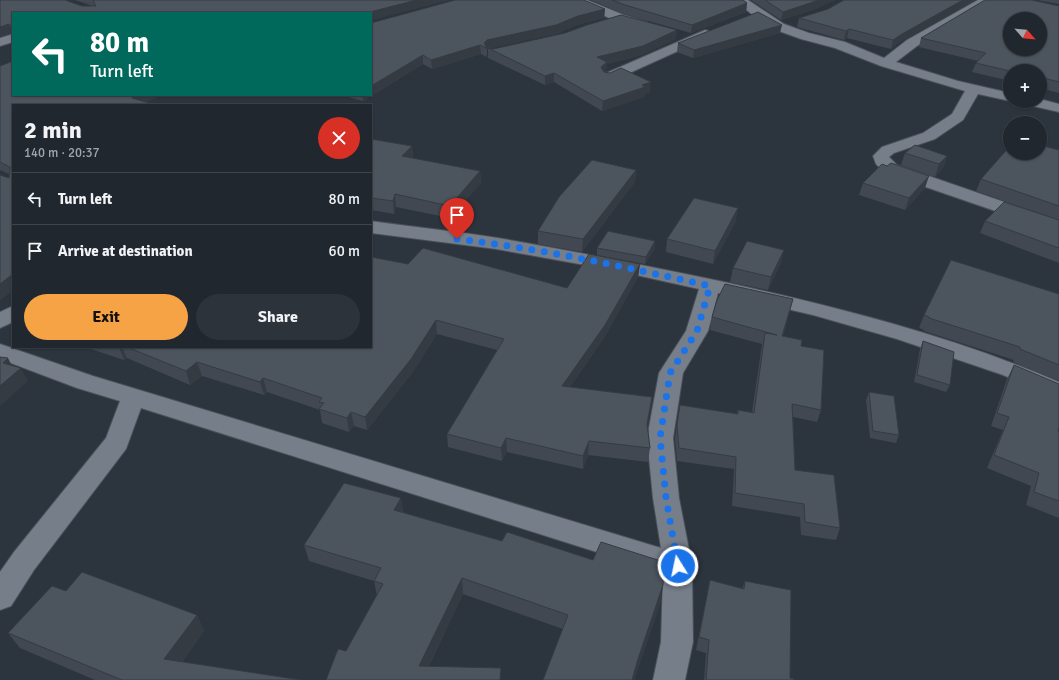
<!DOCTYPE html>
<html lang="en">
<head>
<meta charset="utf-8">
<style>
  body { margin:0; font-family:Signika,sans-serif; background:#2d333a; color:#f1f3f6; height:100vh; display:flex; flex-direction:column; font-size:15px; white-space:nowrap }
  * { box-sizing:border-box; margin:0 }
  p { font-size:13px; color:#a2a5aa }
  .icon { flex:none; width:22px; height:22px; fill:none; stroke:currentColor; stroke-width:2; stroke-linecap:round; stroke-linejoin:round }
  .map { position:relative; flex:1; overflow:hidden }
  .drawer { position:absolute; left:12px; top:104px; width:360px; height:244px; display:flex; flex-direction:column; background:#21272e; border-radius:0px; box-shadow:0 1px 3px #0004,0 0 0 1px #3e444a }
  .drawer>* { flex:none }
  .guide { position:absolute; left:12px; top:12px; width:360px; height:84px; border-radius:0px; box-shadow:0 1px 3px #0004,0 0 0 1px #3e444a; background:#00695c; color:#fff; overflow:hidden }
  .needle { width:26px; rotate:117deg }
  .buttons { position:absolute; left:1003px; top:12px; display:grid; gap:8px }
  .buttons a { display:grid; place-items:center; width:44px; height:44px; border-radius:50%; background:#21272e; box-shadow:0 1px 3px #0004,0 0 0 1px #3e444a; font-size:20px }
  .pin { position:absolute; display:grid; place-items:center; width:34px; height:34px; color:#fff; margin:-41px -17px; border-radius:50% 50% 50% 0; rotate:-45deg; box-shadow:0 0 4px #0007 }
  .pin .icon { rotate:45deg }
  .me { position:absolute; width:44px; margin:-22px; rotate:350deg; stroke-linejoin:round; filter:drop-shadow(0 0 3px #0008) }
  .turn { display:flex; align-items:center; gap:14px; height:84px; padding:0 12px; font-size:18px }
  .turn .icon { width:52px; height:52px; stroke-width:2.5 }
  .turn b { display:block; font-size:28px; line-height:34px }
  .round { display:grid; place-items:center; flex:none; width:42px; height:42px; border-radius:21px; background:#2d333a }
  .summary { display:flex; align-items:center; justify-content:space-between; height:68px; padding:0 12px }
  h1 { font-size:24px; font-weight:800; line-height:30px }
  .action { display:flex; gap:8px; margin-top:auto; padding:8px 12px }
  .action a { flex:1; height:46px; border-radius:24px; background:#f5a345; color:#111; font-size:16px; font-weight:800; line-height:46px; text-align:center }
  .action a+a { background:#2d333a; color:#f1f3f6 }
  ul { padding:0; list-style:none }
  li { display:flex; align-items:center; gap:12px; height:52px; padding:0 12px; border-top:1px solid #3e444a }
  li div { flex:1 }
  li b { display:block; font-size:15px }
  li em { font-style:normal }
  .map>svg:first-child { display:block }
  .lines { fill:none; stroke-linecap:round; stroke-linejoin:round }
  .street-casing { stroke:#4a5058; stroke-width:2 }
  .street { fill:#767e89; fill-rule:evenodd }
  .wall { fill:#414851 }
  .shaded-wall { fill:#353b42 }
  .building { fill:#4c545e; stroke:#353b42; fill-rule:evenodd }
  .route { stroke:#1a73e8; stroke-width:7; stroke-dasharray:0 12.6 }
</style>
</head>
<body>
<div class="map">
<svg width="1059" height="680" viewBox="0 0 1059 680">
  <rect width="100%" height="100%" fill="#2c343d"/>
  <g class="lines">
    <defs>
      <path id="street" d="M571,0h16l37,15 23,7 2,3 -2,3 -4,1 -27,-8 -43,-19z
        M734,0h14l36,24 25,9 36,9 39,16 23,-18 71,-40h14l-2,2 -73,44 -21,16 62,19 52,12v8h1h-1l-32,-7 -15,26 -28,19 -41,14 -5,4 8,8 162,56v12l-174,-60 -9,-9 -3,-8 9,-9 41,-14 29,-19 13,-23 -84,-25 -46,-18 -34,-9 -25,-9 -22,-14z
        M705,30l4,1 2,3 -2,3 -95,43 -5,1 -5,-1 -2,-3 2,-3z
        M13,34v8l-13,4v-8z
        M1040,99l19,5v8l-35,-8 -2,-3h18z
        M371,221c42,6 85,10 127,17 77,13 154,29 231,45 112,25 224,53 330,99v17l-56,-24 -106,-36 -84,-24 -95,-22 -10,38 -25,42 -10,65 6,60 13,67 1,77 -8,38h-32l8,-38 2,-69 -522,-165 -15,41 -92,121 -23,36 -11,4v-38l14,-20 92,-114 14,-37 -43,-13 -77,-29v-15l93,32 568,172 -8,-50 -6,-60 12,-65 27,-42 13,-42 -81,-18 -122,-22 -125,-16z
        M13,306v16l-13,6v-16z"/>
    </defs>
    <!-- street casing -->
    <use href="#street" class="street-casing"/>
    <!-- street -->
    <use href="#street" class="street"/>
  </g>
  <!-- wall -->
  <path class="wall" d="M0,0l82,6h11l-18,-6h374l-78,20 -358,-7v20l-13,3z
    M591,0h152l4,3 -1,9 -55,21 -67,-19z
    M751,0h84l-19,9 -35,11z
    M844,0h131l-75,42 -9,7 -44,-11 -3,2 -47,-13 2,-9 29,-9z
    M1037,0h22v4z
    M1059,6v87l-19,-5v-17h-30v10l-38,-9 4,-9 2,-2 -59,-14 2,-9z
    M605,9l-1,9 -27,7 -21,9 -68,14 5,1 183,-10 -34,16 -35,9 -1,7 -1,1 45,20 -5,2 -1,3 -42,14 -48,-29 -9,3 -57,-27v-10l-1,2v7l-6,-3 -49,15 -9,-5 -60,37 -22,-6h30v-72z
    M780,33l-87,25 -16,-6 1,-9z
    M0,66l13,39v185l-13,10 9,-126 -9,-4z
    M371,139l41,7 1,11v1l67,13 1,12 -31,35 -54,-11 -2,7 -23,-4z
    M1059,150v70l-83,-29 5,-12z
    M905,153l42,3 -4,12 -8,9 -34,-12z
    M887,166l38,22 -20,22 -46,-15 4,-12z
    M636,170l-1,12 -53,70 -44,-8v-13z
    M1059,220v43l-79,-30 5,-12z
    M736,221l-23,43 -47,-12 1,-13z
    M655,241v7l-10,16 -48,-9v-7z
    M781,263l-13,27 -38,-8 3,-14z
    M408,264l159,24 73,-24 -2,13 -34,61 -34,49 82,10 -4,30 2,21 -2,14 -60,-7 -5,14 -76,-17 -5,9 -54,-14 -1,-13 50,-84 -60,-16 -24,38 -46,58 -13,-4 -5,6 -27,-9 -2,-13 -53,-18 -3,3 -62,-19 -12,9 -63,-27 -3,2 -39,-13h286z
    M1059,294v87l-46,-19 1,-2 -90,-29v-1l-5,-2 5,-13z
    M793,299l-10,37 18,10 20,64 -4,12 -24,-5 2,53 45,58 -4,12 -35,-5 -1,-18 -68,-11 2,-37 -57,-8 -2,-23 5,-33 57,9 1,-4 14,2 10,-68 -52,-14 2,-13z
    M923,341l27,44 -4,7 -32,-10 6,-33z
    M1014,365l44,66h1v87l-33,-13 5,-19 -44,-18 16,-38 -12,-4 16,-47z
    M869,392l30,43 -3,8 -26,-5 -4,-38z
    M401,498l2,14 258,89 -27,79h-91l20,-51 -100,-35 -34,72 -83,-15 31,-55 -3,-15 -65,-20 -5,-16z
    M710,580l32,9 3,-8 45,97 4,2h-90l2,-27 -10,-3z
    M66,591l131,24 7,16 -22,31 119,18h-206l-75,-32 -12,-15z"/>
  <!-- shaded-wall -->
  <path class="shaded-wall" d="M417,0h32l-78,20v-7h-1v-1z
    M819,0h16l-19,9 -35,11 2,-8z
    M963,0h12l-75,42 -9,7 2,-9 9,-6z
    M747,3l-1,9 -55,21 1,-8z
    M605,9l-1,9 -27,7 -21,9 -68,15 -1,1 -3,-7 3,-3z
    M9,24l4,9 -13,3v-9z
    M782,25l-2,8 -87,25 1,-8z
    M849,29l-2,9 -3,2 2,-9z
    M677,30l-1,9 -34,16 -35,9 -1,7 -5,5v-9l-4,-10z
    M480,45l1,9 -49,15 -1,-9z
    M423,55v9l-60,37 -1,-6h9v-9z
    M554,73v9l-9,3v-9z
    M651,82l-1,10 -5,2 -1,3 -42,14 1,-10z
    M138,95h25l-23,10 -8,-7z
    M412,146l1,11 -10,11 -1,-12z
    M947,156l-4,12 -8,9 4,-13z
    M636,170l-1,12 -53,70 1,-13z
    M480,171l1,12 -31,35v-12z
    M929,176l-4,12 -20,22 4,-12z
    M395,194l1,13 -2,7 -1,-13z
    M738,208l-2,13 -23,43 2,-13z
    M655,241v7l-10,16 1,-7z
    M784,250l-3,13 -13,27 3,-13z
    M640,264l-2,13 -34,61 -43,62 1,-14z
    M13,274v16l-13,10v-16z
    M436,320l1,14 -24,38 -46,58 -2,-13z
    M119,347h3l5,11 -3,2z
    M8,358l7,14 -12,-9z
    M197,362l5,14 -12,9 -4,-14z
    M21,368l7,13 -28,25v-20z
    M263,378l4,14 -3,3 -4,-13z
    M652,397l-1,13 -5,28 1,-14z
    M351,412l3,14 -5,6 -2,-14z
    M506,438l1,14 -5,9 -1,-13z
    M589,441l-1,14 -5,14v-13z
    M401,498l2,17 -9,-5z
    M462,578l1,16 -41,86 -3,-14z
    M663,585l-2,16 -27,79h-2l6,-21z
    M197,615l7,16 -32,44 -8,-16z"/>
  <!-- building -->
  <path class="building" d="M0,0h65l17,6h14l-3,-6h324l-47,12v1h-357v12l-2,1 -2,-2 -9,3z
    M455,0h129l21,9 -27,7 -22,9 -69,15 -3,3 3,5 -7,-3 -49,15 -8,-5 -52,31v-63z
    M612,0h131l4,3 -55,22 -67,-20z
    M765,0h54l-36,12z
    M844,0h119l-61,34 -9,6 -44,-11 -3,2 -47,-13 29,-9z
    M985,0h47l27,6v76l-19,-5v-6h-30l-34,-8 10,-10 -65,-15zM1010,19h30v30h-30z
    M758,12l24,13 -88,25 -16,-7z
    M621,15l56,15 -34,16 -46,11 10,5 -6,5 3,5 6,1 11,-5 30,14 -9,3 3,2 -42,14 -49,-28 -9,3 -57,-28 5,1 72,-16 22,-8z
    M13,61v34h125l-6,3 24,7h-143v169l-13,10v-109l9,3 1,-11 -10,-5v-96z
    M371,139l41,7 -10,10 78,15 -30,35 -55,-12 -2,7 -22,-3z
    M915,145l32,11 -8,8 -34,-11z
    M1040,145l19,5v56l-78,-27 29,-33v7h30z
    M592,160l44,10 -53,69 -45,-8 21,-34z
    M891,163l38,13 -20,22 -46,-15 19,-19 5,2z
    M694,198l44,10 -23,43 -48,-12z
    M1004,202l55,18v28l-74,-27z
    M608,231l47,10 -9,16 -49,-9z
    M747,241l37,9 -13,27 -38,-9z
    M423,248l144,40 22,-34 51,10 -35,61 -43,61 90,11 -5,27 3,24 -61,-7 -6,15 -77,-18 -5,10 -54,-14 57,-95 -68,-19 -25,39 -46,58 -14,-5 -4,6 -28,-9 5,-6 -5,-1 3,-4 -59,-20 -3,4 -63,-20 -11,9 -59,-24h244v-90l37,7z
    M951,260l108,34v71l-39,-16v-2l-91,-29v-1l-5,-2z
    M725,284l68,15 -11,37 20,4 -1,6 23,4 -3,60 -29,-6 3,66 39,5 6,53 -35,-6 -1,-18 -69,-11 1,-36 -57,-9 -2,-23 3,-20 58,9v-4l16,3 11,-80 12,2 -65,-18 5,-17z
    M923,341l31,11 -4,33 -33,-10z
    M0,357l8,1 -5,5 18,5 -21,18z
    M1014,365l45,19v42l-1,5h1v70l-25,-9 5,-19 -45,-18 15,-38 -12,-4z
    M869,392l25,4 5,39 -26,-4z
    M344,483l57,15 -7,12 108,31 5,-9 86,28 8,-18 63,20 -1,23 -25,74 -6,21h-89l25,-65 -106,-37 -43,88 82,2 -1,12h-174l12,-31 8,2 37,-67 -9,-3 7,-13 -77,-23z
    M82,572l115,43 -33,44 137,21h-179l-114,-47 44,-47 14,5z
    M710,580l34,9 1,-8 46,9 -1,88 4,1v1h-88l3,-40 -10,-3z"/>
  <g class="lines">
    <!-- route -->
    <path class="route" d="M457,239c85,10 169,28 253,47l-13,45 -27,42 -10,65 6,60 12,68"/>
  </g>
</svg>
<div class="buttons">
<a><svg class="needle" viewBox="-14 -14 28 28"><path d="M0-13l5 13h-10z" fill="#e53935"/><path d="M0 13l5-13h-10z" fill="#a2a5aa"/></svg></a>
<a>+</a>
<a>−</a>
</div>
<div class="pin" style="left:457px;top:239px;background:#d93025"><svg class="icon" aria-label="arrive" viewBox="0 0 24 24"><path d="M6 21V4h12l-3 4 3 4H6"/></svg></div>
<svg class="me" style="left:678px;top:566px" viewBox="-20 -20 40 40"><circle r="17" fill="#1a73e8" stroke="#fff" stroke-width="3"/><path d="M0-11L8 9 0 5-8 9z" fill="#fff"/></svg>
<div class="guide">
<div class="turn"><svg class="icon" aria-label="left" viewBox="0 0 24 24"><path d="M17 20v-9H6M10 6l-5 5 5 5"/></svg><div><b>80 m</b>Turn left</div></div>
</div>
<section class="drawer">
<div class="summary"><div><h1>2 min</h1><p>140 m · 20:37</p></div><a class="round" style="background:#d93025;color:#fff"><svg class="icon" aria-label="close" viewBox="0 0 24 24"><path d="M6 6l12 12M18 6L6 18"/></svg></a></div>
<ul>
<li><svg class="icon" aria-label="left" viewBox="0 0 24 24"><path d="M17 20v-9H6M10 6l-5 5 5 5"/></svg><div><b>Turn left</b></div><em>80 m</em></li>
<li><svg class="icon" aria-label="arrive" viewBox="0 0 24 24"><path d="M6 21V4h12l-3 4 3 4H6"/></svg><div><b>Arrive at destination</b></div><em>60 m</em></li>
</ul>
<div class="action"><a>Exit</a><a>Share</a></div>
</section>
</div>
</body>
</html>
